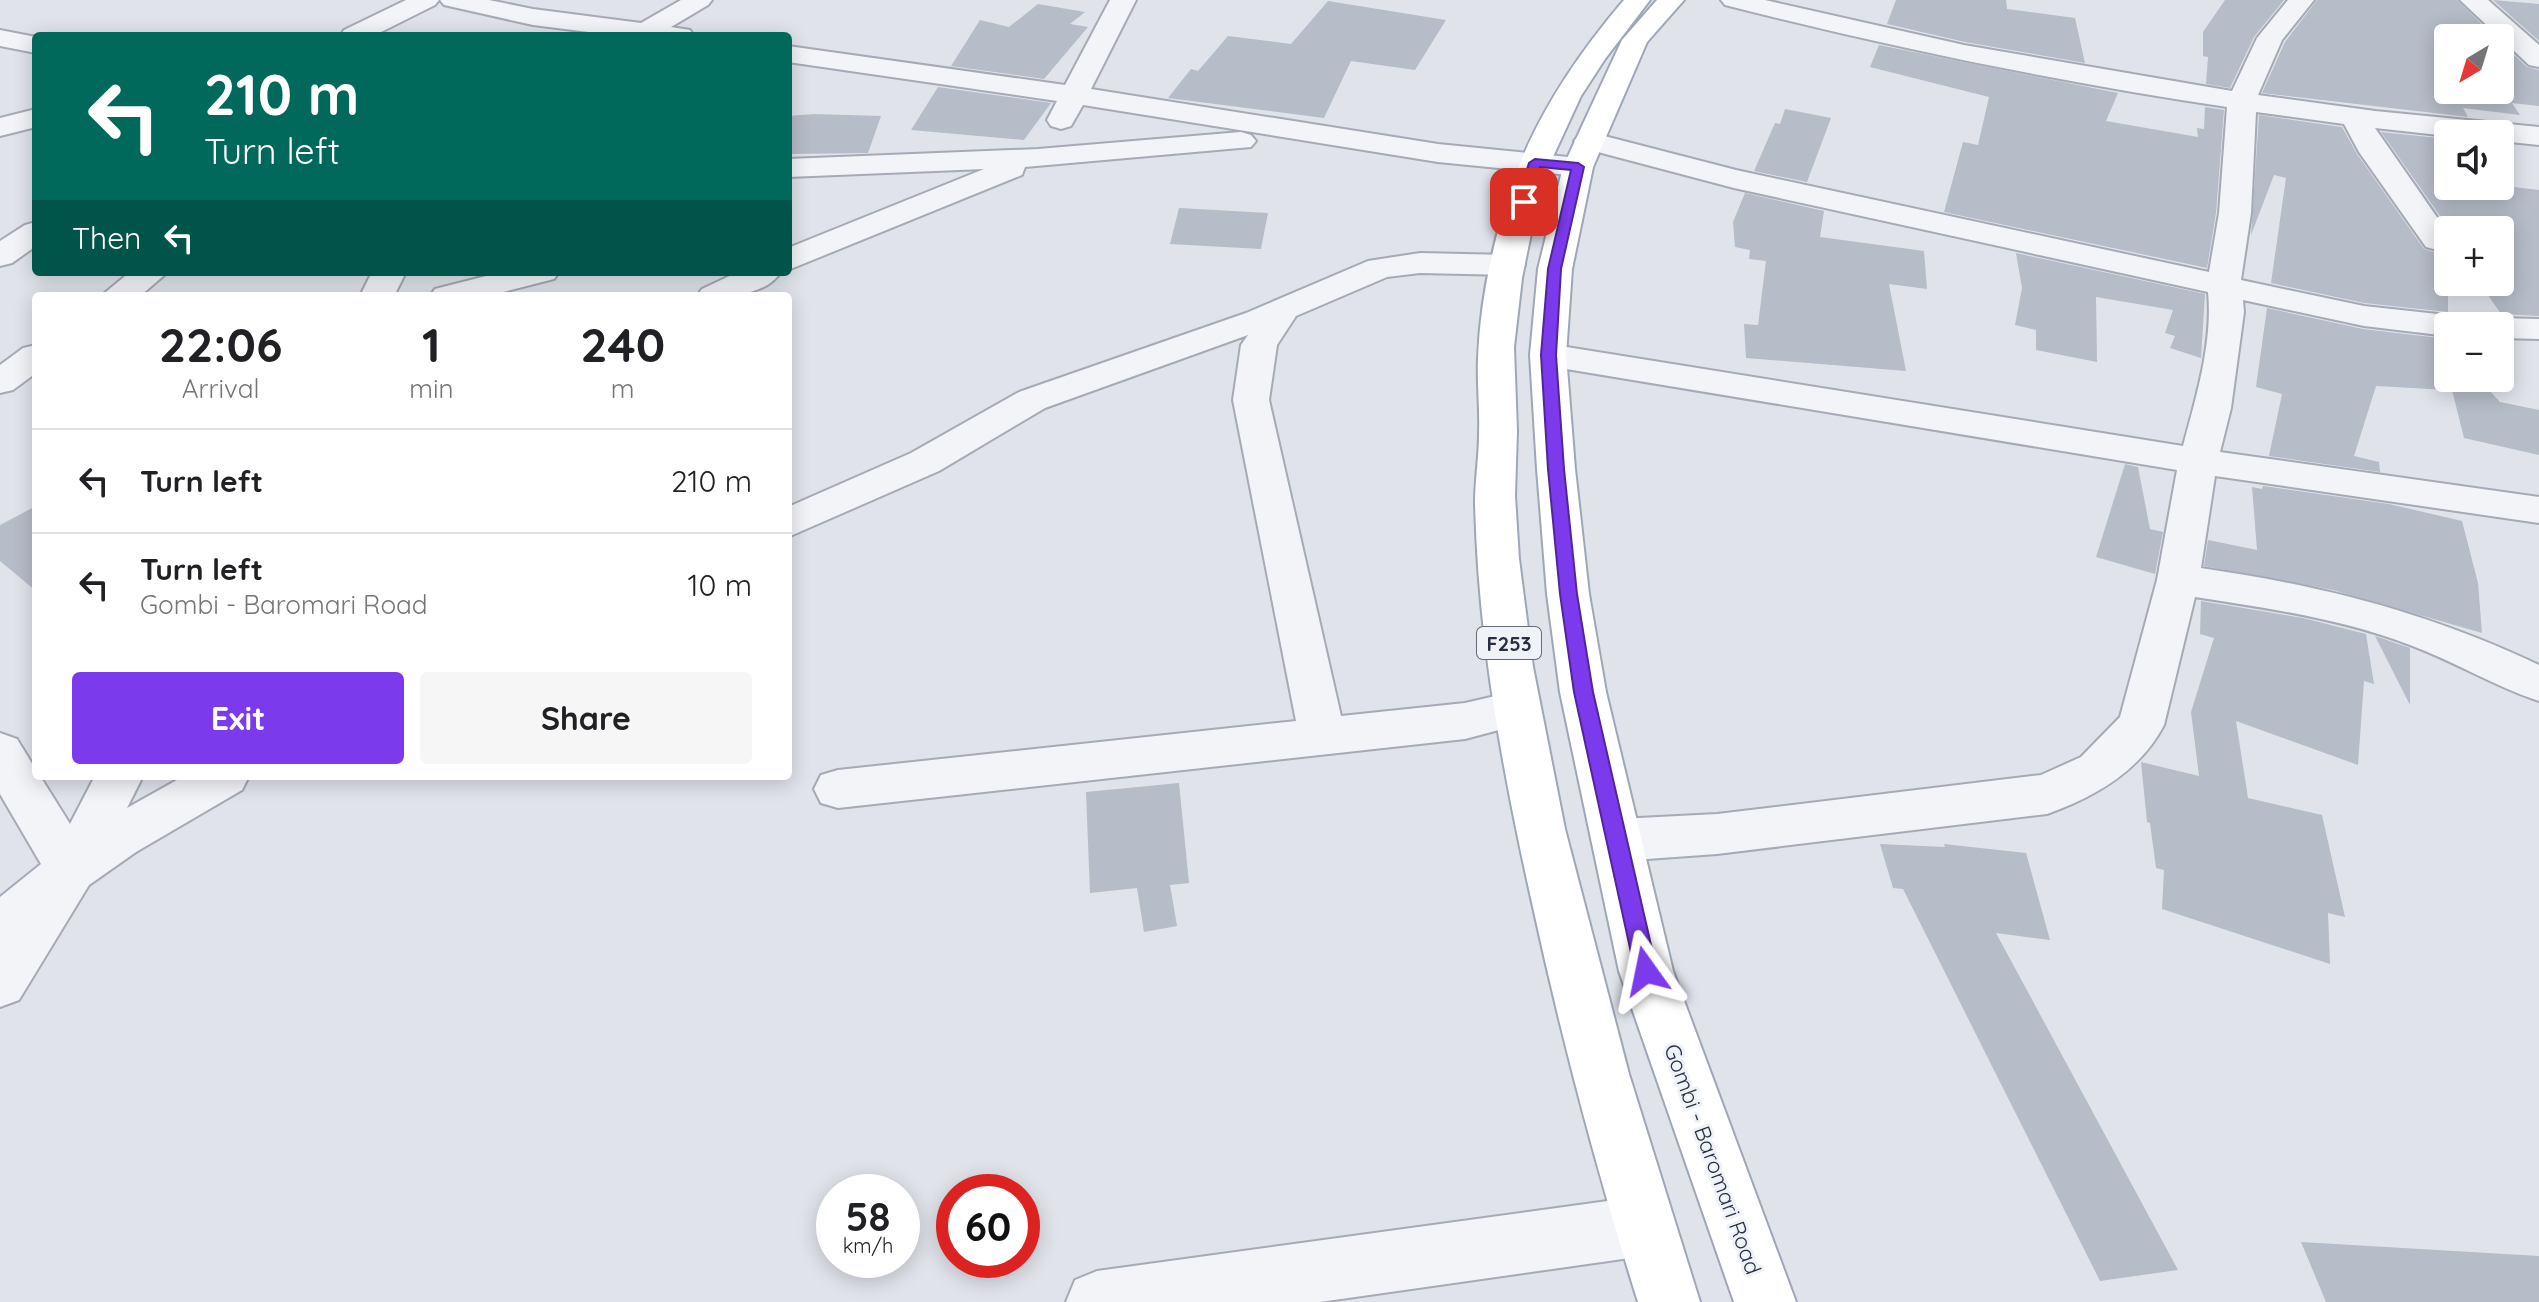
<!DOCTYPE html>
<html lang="en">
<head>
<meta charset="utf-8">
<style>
  body { margin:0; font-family:Quicksand,sans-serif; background:#f6f6f6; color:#202124; height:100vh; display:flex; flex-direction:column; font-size:30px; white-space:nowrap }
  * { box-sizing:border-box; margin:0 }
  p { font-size:26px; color:#757577 }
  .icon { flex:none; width:44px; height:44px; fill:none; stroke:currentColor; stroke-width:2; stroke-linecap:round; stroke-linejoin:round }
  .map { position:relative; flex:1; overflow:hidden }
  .details { position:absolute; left:32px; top:292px; width:760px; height:488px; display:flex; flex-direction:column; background:#fff; border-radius:8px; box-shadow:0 4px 20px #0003 }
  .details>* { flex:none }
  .hud { position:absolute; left:32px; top:32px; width:760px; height:244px; border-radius:8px; box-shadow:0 4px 20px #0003; background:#00695c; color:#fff; overflow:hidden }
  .needle { width:52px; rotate:218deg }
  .controls { position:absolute; left:2434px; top:24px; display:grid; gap:16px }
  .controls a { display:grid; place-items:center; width:80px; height:80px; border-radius:8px; background:#fff; box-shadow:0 4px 20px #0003; font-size:40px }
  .speed { position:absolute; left:816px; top:1174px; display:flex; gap:16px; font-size:40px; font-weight:700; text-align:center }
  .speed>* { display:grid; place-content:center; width:104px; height:104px; border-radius:50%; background:#fff; box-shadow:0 4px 20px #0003; line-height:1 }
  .speed small { font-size:20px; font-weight:400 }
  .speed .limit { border:12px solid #d22; background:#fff; color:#111 }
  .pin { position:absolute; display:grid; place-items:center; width:68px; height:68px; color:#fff; margin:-34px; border-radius:16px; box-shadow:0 4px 12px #0006 }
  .me { position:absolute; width:88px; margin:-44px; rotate:348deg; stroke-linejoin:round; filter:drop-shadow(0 0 6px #0008) }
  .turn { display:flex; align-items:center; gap:28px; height:168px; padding:0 40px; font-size:36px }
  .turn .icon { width:104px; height:104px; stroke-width:2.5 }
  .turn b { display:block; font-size:56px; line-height:68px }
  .then { display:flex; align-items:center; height:76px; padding:0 40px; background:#0003; gap:16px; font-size:30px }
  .eta { display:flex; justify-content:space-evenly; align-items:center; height:136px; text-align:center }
  .eta b { font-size:48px; font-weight:700; line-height:56px }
  .action { display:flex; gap:16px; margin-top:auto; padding:16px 40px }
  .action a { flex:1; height:92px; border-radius:8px; background:#7c3aed; color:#fff; font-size:32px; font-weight:700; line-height:92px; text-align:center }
  .action a+a { background:#f6f6f6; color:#202124 }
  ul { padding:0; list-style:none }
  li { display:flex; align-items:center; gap:24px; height:104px; padding:0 40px; border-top:2px solid #e0e0e0 }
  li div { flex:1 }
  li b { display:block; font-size:30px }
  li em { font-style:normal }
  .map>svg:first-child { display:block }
  .building { fill:#b6bcc8 }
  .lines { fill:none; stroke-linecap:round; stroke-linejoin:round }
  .street-casing { stroke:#a5aab5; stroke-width:4 }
  .primary-casing { stroke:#9ea7b7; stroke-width:4 }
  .street { fill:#f3f4f8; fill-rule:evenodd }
  .primary { fill:#fff; fill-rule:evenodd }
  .route { fill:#7c3aed; stroke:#51269a; stroke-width:2 }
  .labels { text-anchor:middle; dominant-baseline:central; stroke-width:6; stroke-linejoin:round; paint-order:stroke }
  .shield { fill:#eff2f7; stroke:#636a79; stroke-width:2 }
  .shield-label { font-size:20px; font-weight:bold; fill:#273043 }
  .street-label { font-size:22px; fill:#273043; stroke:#eff2f7 }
</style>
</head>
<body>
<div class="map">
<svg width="2539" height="1302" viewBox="0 0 2539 1302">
  <rect width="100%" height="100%" fill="#e0e3ea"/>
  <!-- building -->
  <path class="building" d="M1896,0h110l1,9 68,9 10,45 -120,-21 -78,-18z
    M2225,0h59l-30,37 -24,51 -24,-4 2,-27 -5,-1v-24z
    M2317,0h140l39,38h-48v52h52v-48l27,25 12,3v36l-27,-3 8,12 -57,-7 5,9 -206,-24 23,-51z
    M2493,0l46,4v37z
    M1328,1l118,19 -31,50 -64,-9 -27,57 -156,-20 23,-29 7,2 30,-35 63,8z
    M1038,4l47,8 -15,12 18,3 -44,52 -93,-13 29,-46 29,7z
    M1879,45l239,48 -12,28 92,16 -1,-9 7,1 1,-22 19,3 -8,103 -9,55 -263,-56 19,-70 15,3 11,-48 -119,-30z
    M938,87l113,16 -27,37 -113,-10z
    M1785,109l46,9 -24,64 -53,-11 21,-48 5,1z
    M814,114l67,2 -13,37 -80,1v-38z
    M2259,115l83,12 15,27 67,95 12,4 12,-3v62l-84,-9 -93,-20 15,-105 -12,-3 -23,60z
    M2381,132l67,7v47h52v-21l14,22 25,3v126l-38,-2 -22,-32h21v-52h-50z
    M1745,193l79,18 -4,26 104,14 3,38 -38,-5 17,87 -160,-13 -2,-34 14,1 8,-64 -17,-2 1,-9 -15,-3 -2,-25z
    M1179,208l89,5 -7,36 -91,-5z
    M2016,253l189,41 -4,64 -31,-10 5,-12 -10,-3 8,-23 -77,-13 1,65 -61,-12v-20l-21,-5 7,-37z
    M2267,308l96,21 85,10v51l-72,-4 -22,70 25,6 1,10 -111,-16 13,-62 -26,-7z
    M2449,378h29l22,24 39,8v45l-75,-17z
    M2125,464l13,3 12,62 13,3 -8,42 -59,-17z
    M2263,486l126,18 73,17 16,62 4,50 -149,-43 -129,-24 4,-26 49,10 -5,-63 10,2z
    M36,506v85l-36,-30v-36z
    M2201,601l102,17 63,16 8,50 -10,-3 -6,84 -122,-44 12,77 74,17 23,102 -17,-4 2,51 -168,-55 2,-39 -8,-2 -6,-45 -3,-1 -6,-60 58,14 -8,-64 23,-74 -14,-4z
    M2375,636l35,12v57z
    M1179,783l10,100 -19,2 7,41 -33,6 -7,-44 -47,5 -4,-101z
    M1880,844l65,3 -1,-3 82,9 24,87 -54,-7 182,337 -78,11 -197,-392 -10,-1z
    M2301,1242l238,14v46h-213z"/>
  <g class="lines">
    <defs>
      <path id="street" d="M406,0h33l-4,5 -62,31h-33l4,-6z
        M440,0h49l44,9 108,14 40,-23h31l-4,5 -37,22 19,3 4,6h-74l-87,-11 -89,-20z
        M1110,0h26l-45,89 347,55 140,14 11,3 4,6 -4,6 -11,3 -140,-14 -355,-57 -12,21 -10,3 -10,-3 -4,-6 10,-19 -269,-39v-16l277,39z
        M1721,0h44l199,45 268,46 25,-53 31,-38h26l-32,40 -24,55 117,16 164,16v18l-39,-4v-7l-52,2 -73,-8 73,105v14l-11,3 -11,-3 -67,-95 -15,-28 -88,-12 -5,101 -10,67 123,26 92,10 12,3 5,7h-25v10l-84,-10 -121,-26 1,12 -13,96 -11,44 319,45v26l-324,-47 -14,92c122,18 226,44 338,97v36c-44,-14 -85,-40 -129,-56 -68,-26 -143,-37 -215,-48l-31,128c-24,46 -69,72 -117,89l-330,40 -98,7 -17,-6 -8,-15 8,-15 17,-6 98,-5 324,-39 40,-18 39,-40 37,-137 20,-110 -629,-104 -13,-3 -5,-8 5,-8 13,-3 635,102c13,-48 30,-104 25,-154l-474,-104 -155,-41 -5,-6 5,-6 10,-3 147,38 473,102 10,-59 8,-106c-169,-25 -336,-60 -502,-102z
        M2460,0h28l51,45v22l-10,-2z
        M0,30l36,7v16l-36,-7z
        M36,109v18l-36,9v-18z
        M1241,132l10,3 5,6 -5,6 -226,20 -3,8 -234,95v-22l196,-79 -196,8v-18l250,-10z
        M36,222v24l-24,17 -12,3v-25l25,-16z
        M1420,253l89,2 12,3 4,7 -4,7 -12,3 -89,-2 -33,4 -91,39 -19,29 -8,55 72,316 124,-13 52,-12 16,6 7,12 -7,12 -68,18 -627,69 -17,-5 -7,-14 7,-14 17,-5 458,-49 -63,-321 8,-55 7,-10 -203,73 -106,63 -151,66v-30l123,-54 108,-61 227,-79 122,-52z
        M130,272h38l-28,24h-39z
        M372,272h34l-12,24h-34z
        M502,272h57l-5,7 -67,17h-57l5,-7z
        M738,272h43c-18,26 -56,24 -84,24l5,-7z
        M2500,318l39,1v20l-39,-1v-12h-16l4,-5z
        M36,345v28l-23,17 -13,3v-28l23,-17z
        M0,733l17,6 19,31v6h4l30,48 25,-48h48l-16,32 57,-32h65l-7,14 -106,62 -47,33 -70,115 -19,7v-110l41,-33 -41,-70z
        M1644,1196l21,9 9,21 -9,21 -21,9 -324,46h-254l9,-22 22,-9z"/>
      <path id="primary" d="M1624,0h26l-45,59 -24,37 -30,65 -14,43 -15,74 -8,69 3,84 -2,65 4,63 14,108 32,162 64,245 71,228h-62c-41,-130 -76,-262 -105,-395 -30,-133 -55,-268 -58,-405 0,-22 4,-45 4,-68 1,-25 -2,-50 -1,-75 2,-59 16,-123 36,-180 24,-66 64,-125 110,-179z
        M1657,0h27l-37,42 -54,125 -21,102 -6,86 9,114 14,125 17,98 67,279 123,331h-62l-115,-331 -59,-279 -13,-98 -10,-125 -7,-114 8,-86 25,-102 59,-127z"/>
    </defs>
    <!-- street casing -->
    <use href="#street" class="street-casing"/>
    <!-- primary casing -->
    <use href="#primary" class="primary-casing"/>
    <!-- street -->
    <use href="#street" class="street"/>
    <!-- primary -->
    <use href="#primary" class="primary"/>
  </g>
  <!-- route -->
  <path class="route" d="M1535,159l43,4 6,4 -23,102 -5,86 8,114 13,125 16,98 64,279 -3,7 -8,3 -7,-3 -4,-7 -61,-279 -14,-98 -12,-125 -7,-114 7,-86 23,-99 -31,-3 -10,35 -11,2 -2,-2 12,-39z"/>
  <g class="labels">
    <!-- shield labels -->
    <rect class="shield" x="1477" y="627" width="64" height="32" rx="6"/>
    <g class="shield-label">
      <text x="1509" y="643">F253</text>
    </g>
    <!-- street labels -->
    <g class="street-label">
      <text transform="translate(1713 1159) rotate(70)">Gombi - Baromari Road</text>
    </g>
  </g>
</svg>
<div class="controls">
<a><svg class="needle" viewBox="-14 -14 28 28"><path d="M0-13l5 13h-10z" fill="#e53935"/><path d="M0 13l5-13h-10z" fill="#757577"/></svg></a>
<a><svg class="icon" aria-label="sound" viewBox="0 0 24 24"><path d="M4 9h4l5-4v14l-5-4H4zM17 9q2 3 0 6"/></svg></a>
<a>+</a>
<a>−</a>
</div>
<div class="speed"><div>58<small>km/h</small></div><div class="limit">60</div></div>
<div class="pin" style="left:1524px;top:202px;background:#d93025"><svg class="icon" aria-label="arrive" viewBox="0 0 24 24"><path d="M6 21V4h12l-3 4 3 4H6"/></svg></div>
<svg class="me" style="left:1646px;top:971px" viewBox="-20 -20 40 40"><path d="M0-17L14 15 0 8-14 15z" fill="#7c3aed" stroke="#fff" stroke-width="4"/></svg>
<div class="hud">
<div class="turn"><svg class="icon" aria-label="left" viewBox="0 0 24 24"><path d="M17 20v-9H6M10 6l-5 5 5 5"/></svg><div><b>210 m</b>Turn left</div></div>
<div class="then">Then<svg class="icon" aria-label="left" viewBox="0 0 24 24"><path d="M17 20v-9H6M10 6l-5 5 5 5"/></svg></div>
</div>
<section class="details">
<div class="eta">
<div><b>22:06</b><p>Arrival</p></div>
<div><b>1</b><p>min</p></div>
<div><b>240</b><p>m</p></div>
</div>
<ul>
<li><svg class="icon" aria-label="left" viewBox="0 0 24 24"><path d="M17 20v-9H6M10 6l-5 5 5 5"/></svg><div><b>Turn left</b></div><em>210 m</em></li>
<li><svg class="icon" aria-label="left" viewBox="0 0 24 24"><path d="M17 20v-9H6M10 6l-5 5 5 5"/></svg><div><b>Turn left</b><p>Gombi - Baromari Road</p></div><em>10 m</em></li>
</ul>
<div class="action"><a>Exit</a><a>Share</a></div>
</section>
</div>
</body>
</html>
